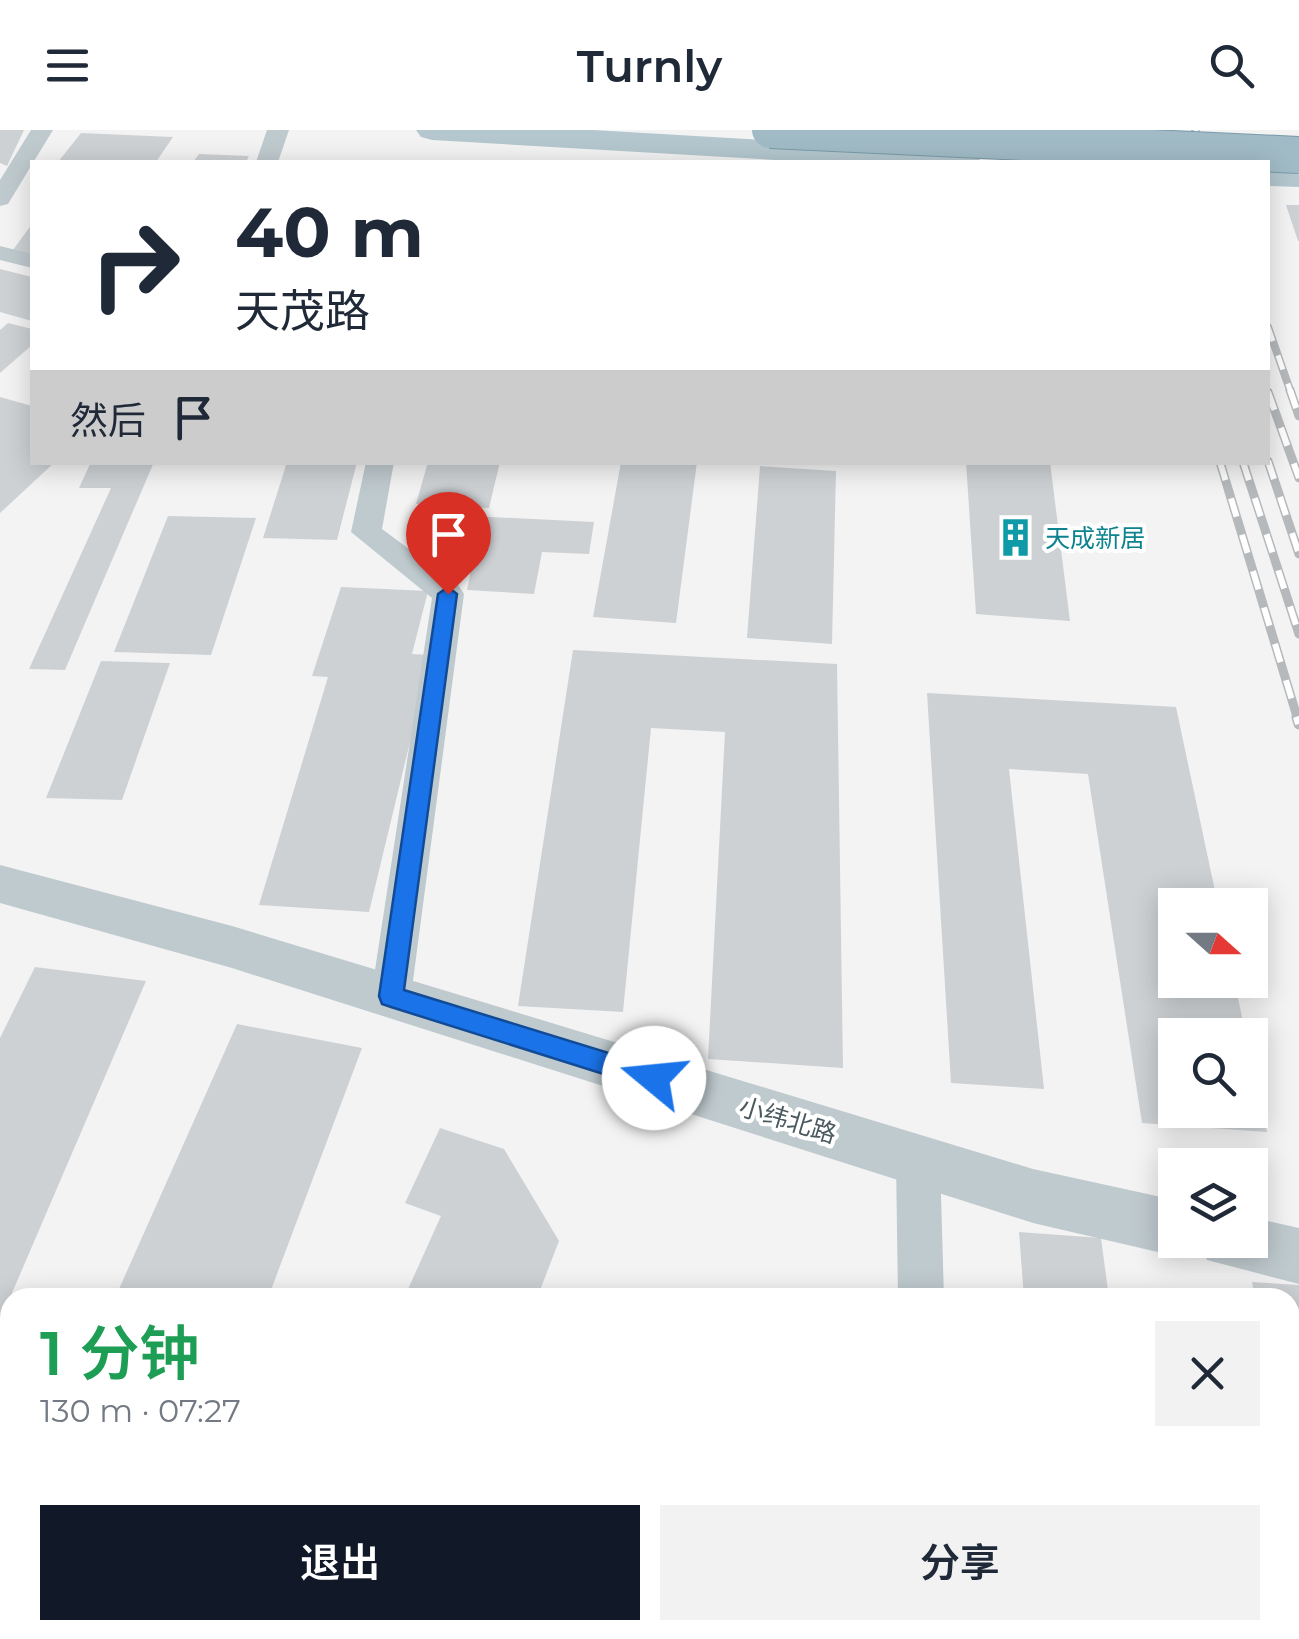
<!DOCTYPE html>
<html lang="zh">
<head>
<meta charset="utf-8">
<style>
  body { margin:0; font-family:Montserrat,"Noto Sans SC",sans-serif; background:#f2f2f3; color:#1f2937; height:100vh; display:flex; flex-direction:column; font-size:38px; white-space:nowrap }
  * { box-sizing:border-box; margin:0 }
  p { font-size:32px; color:#747a83 }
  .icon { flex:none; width:55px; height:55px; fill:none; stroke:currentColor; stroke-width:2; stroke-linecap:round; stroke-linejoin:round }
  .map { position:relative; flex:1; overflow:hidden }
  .sheet { position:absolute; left:0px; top:1158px; width:1300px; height:352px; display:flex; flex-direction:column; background:#fff; border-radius:30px 30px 0 0; box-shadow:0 5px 25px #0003 }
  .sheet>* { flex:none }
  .guide { position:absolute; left:30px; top:30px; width:1240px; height:305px; border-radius:0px; box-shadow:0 5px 25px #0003; background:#fff; color:#1f2937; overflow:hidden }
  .needle { width:65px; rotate:111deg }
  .buttons { position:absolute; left:1158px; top:758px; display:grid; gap:20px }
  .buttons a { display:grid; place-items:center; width:110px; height:110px; border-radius:0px; background:#fff; box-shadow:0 5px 25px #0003; font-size:50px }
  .pin { position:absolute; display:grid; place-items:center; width:85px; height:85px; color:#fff; margin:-102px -42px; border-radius:50% 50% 50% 0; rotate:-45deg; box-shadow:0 0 10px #0007 }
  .pin .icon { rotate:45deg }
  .me { position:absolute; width:110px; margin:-55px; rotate:287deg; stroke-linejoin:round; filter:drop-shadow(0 0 8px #0008) }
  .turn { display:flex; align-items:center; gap:35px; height:210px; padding:0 40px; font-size:45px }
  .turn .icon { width:130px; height:130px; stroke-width:2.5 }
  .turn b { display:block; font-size:70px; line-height:85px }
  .then { display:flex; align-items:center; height:95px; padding:0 40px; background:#0003; gap:20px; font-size:38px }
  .round { display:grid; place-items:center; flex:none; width:105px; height:105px; border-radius:0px; background:#f2f2f3 }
  .summary { display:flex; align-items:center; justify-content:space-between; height:170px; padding:0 40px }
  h1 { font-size:60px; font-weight:600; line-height:75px; color:#1e9e55 }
  .button { display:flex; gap:20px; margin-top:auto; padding:20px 40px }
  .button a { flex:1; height:115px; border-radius:0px; background:#111827; color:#fff; font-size:40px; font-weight:600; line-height:115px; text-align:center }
  .button a+a { background:#f2f2f3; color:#1f2937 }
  header { display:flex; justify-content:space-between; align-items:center; height:130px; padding:0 40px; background:#fff; font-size:45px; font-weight:600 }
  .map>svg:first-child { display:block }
  .building { fill:#cdd1d4 }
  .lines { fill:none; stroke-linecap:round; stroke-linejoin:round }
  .service { fill:#bfcace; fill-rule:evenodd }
  .minor { fill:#bfcace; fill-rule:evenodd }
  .tertiary { fill:#bfcace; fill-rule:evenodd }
  .primary { fill:#b4c7ce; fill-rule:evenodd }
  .rail-far2-casing { stroke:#b5b9bc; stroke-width:8 }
  .rail-far1-casing { stroke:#b5b9bc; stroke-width:9 }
  .rail-casing { stroke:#b5b9bc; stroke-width:11 }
  .rail-far2 { stroke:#fff; stroke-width:5; stroke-dasharray:15; stroke-linecap:butt }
  .rail-far1 { stroke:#fff; stroke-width:6; stroke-dasharray:19; stroke-linecap:butt }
  .rail { stroke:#fff; stroke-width:8; stroke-dasharray:22; stroke-linecap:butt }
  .trunk-bridge-casing { stroke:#799ba9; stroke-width:38; stroke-linecap:butt }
  .trunk-bridge { stroke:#a1bbc6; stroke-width:36 }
  .route { fill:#1a73e8; stroke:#114b97; stroke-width:2.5 }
  .labels { text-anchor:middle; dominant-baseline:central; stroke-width:8; stroke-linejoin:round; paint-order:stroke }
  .culture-label { font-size:25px; fill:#0d838f; stroke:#fff; text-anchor:start }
  .street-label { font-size:25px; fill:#4b5a5f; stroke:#fff }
</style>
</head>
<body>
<header><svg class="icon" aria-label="menu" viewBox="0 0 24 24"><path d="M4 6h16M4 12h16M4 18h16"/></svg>Turnly<svg class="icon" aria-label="search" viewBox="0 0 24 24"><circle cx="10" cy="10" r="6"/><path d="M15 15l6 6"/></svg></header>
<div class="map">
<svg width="1299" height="1509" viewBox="0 0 1299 1509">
  <rect width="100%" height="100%" fill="#f4f3f3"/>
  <!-- building -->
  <path class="building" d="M0,0h24l-17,36 -7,-3z
    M81,3l92,4 -17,25h-98z
    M199,24l50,2 -3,6h-53z
    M1286,75h13v36h-1z
    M32,94v31l-22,-1z
    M0,139l32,8v44l-32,-9z
    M8,193l24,6v16l-32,28v-43z
    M0,267l32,9v56h23l-55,51z
    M91,332h63l-89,208 -36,-1 82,-181h-32z
    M287,332h70l-20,78 -74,-2z
    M428,332h72l-11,46 -73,-4z
    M621,332h76l-21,161 -83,-6z
    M966,332h84l20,159 -94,-7z
    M760,336l76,5 -4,173 -85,-6z
    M431,384l163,8 -5,32 -47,-2 -8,42 -67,-4 5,-25 -19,-17 -31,-2z
    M168,386l88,2 -45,137 -97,-3z
    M341,457l87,4 -16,63 19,1 -62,257 -110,-7 69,-228 -16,-1z
    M573,520l264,14 6,404 -135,-9 17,-327 -74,-4 -28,284 -105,-6z
    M101,531l69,2 -48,137 -76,-2z
    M927,563l249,14 42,198h-43v75h59l12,55h-71v75h75l2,-49 15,71 -125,-9 -54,-349 -79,-5 35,320 -93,-6z
    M35,837l111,14 -146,340v-283z
    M237,894l125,24 -94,250h-153z
    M440,998l64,21 55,92 -22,57h-133l37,-82 -36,-13z
    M1019,1102l82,6 8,60h-85z
    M1252,1152l47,3v119h-9v-106h-35z
    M364,1500h45l-3,9h-20z
    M627,1500h103l-3,6 6,3h-110z
    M940,1500h110l6,9h-110z"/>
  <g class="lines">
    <!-- service -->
    <path class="service" d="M770,1500h28v9h-28z"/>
    <!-- minor -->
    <path class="minor" d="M31,0h22l-45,74 -8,2v-26z
      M267,0h22l-11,32h-22z
      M0,116l32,8v14l-32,-8z
      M366,332h28l-12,67 77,57 5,8 -53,402 -6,12 -14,5 -14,-5 -6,-12 61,-398 -81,-66z
      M918,1011l15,6 7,14 4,137h-46l-2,-137 7,-14z
      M1050,1500h56l4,9h-56z"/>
    <!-- tertiary -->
    <path class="tertiary" d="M0,735l232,61 801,243 142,31v40h23l-3,8 -20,8 -142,-33 -801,-255 -232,-65z
      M1250,1087l49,11v56l-92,-24 -8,-20h51z"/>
    <!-- primary -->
    <path class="primary" d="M416,0h177l372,22 12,3 4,7h-171l-378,-22 -11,-3z
      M1268,36l31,1v20l-31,-1z"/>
    <defs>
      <path id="rail-far2" d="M1120,0l10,32
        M1138,0l10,32
        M1156,0l11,32
        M1195,0l12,32
        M1268,197l23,66"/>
      <path id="rail-far1" d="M1290,260l9,26
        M1268,262l31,86
        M1268,331l31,93
        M1220,332l78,258
        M1243,332l56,172"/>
      <path id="rail" d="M1297,587l2,7"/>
    </defs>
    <!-- rail-far2 casing -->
    <use href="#rail-far2" class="rail-far2-casing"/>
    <!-- rail-far1 casing -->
    <use href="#rail-far1" class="rail-far1-casing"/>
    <!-- rail casing -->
    <use href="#rail" class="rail-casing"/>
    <!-- rail-far2 -->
    <use href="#rail-far2" class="rail-far2"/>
    <!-- rail-far1 -->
    <use href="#rail-far1" class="rail-far1"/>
    <!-- rail -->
    <use href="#rail" class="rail"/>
    <defs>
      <path id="trunk-bridge" d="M770,0l529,25"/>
    </defs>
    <!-- trunk-bridge casing -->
    <use href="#trunk-bridge" class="trunk-bridge-casing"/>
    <!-- trunk-bridge -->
    <use href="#trunk-bridge" class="trunk-bridge"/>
  </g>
  <!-- route -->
  <path class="route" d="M448,457l9,7 -53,396 250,77 9,3 4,8 -4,9 -9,3 -263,-83 -9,-3 -3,-8 59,-402z"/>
  <!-- icons -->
  <defs>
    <symbol id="building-bare" viewBox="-9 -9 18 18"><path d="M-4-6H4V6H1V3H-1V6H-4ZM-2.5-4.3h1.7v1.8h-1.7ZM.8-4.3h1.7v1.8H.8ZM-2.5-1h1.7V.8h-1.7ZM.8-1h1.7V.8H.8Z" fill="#0f9aa8" stroke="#fff" stroke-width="2.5" paint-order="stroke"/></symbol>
  </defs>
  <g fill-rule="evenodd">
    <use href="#building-bare" x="988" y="380" width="55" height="55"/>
  </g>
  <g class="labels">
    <!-- culture labels -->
    <g class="culture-label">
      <text x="1045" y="408">天成新居</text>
    </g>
    <!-- street labels -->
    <g class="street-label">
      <text transform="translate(788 990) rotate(17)">小纬北路</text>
    </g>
  </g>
</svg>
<div class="buttons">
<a><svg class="needle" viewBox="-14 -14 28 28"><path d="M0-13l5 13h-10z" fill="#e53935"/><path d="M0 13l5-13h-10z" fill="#747a83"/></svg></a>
<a><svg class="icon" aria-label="search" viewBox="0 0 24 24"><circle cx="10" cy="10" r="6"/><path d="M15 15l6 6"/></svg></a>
<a><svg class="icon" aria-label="layers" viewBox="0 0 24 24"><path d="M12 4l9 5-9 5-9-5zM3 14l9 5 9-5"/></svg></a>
</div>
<div class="pin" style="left:448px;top:464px;background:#d93025"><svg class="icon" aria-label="arrive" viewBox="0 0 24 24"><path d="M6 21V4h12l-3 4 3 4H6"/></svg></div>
<svg class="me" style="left:654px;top:948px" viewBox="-20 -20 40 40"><circle r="19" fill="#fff"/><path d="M0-13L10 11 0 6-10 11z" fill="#1a73e8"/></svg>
<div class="guide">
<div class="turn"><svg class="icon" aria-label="right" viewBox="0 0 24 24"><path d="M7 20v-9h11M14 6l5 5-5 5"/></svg><div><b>40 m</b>天茂路</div></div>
<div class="then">然后<svg class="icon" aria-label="arrive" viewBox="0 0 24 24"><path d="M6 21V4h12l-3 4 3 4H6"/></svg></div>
</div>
<section class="sheet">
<div class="summary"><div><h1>1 分钟</h1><p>130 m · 07:27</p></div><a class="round"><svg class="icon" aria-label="close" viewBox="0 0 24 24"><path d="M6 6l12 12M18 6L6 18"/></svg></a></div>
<div class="button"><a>退出</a><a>分享</a></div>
</section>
</div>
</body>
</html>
